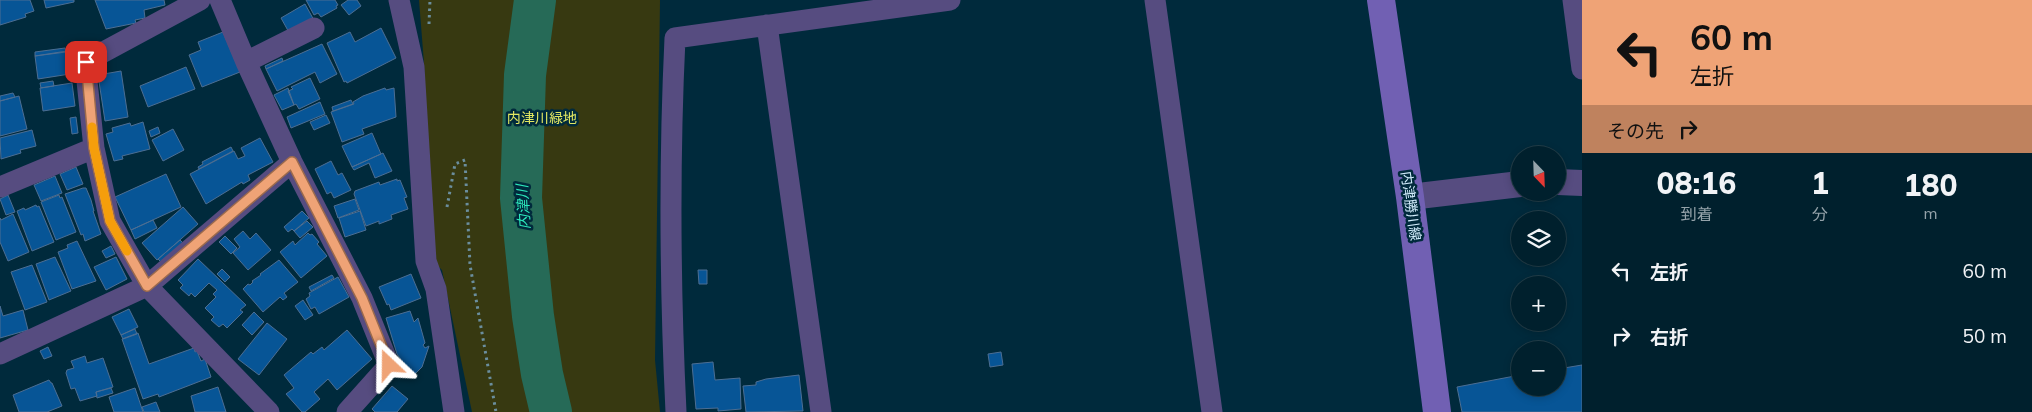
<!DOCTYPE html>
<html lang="ja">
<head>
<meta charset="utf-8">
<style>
  body { margin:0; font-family:Mulish,"Noto Sans JP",sans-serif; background:#0e2d39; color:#f1f3f6; height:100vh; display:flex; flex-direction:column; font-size:19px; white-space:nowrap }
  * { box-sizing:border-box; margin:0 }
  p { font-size:16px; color:#95a3aa }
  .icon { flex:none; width:28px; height:28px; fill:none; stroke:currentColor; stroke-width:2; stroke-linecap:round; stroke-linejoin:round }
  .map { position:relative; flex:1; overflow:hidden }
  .drawer { display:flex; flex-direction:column; background:#00202d; width:450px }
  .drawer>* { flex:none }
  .top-card { background:#efa376; color:#111; overflow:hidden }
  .needle { width:32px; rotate:157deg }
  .buttons { position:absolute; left:1511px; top:146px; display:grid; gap:10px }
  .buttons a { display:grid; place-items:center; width:55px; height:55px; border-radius:50%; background:#00202d; box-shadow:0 2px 8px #0003,0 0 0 1px #223e49; font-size:25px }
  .pin { position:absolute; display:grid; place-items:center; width:42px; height:42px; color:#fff; margin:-21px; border-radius:10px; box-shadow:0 2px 8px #0006 }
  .me { position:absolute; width:55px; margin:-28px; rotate:337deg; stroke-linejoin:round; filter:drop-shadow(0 0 4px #0008) }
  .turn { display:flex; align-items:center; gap:18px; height:105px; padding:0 25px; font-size:22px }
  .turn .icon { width:65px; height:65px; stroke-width:2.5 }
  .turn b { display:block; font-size:35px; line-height:42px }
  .then { display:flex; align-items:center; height:48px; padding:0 25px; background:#0003; gap:10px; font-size:19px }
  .eta { display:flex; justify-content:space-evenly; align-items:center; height:85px; text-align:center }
  .eta b { font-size:30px; font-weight:800; line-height:35px }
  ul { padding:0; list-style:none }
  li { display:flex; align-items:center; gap:15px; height:65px; padding:0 25px }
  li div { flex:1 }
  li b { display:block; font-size:19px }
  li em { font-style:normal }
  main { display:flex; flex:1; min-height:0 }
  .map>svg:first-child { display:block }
  .green { fill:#373911 }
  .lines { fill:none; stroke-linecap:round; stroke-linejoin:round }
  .river { stroke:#266a57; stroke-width:42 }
  .building { fill:#075596; stroke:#4c6e93 }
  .path { stroke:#6b8e9e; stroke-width:3; stroke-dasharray:2.5 4; stroke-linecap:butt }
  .minor { stroke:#564c80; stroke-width:21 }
  .tertiary { stroke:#564c80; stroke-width:26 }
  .secondary { stroke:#7160b3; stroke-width:28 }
  .route-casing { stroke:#9b6a4d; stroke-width:12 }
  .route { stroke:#efa376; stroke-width:9 }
  .slow { stroke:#f59e0b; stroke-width:9 }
  .labels { text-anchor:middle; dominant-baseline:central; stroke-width:5; stroke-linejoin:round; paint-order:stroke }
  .park-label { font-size:14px; fill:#e3e862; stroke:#002a3c }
  .street-label { font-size:14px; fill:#d2edfc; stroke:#002a3c }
  .water-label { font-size:15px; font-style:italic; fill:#2ce9bc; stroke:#002a3c }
</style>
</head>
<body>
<main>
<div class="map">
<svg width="1582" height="412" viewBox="0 0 1582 412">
  <rect width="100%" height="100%" fill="#002a3c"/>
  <!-- green -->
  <path class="green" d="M419,0h241l-5,360 5,52h-188l-30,-142 -11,-11 -7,-196z"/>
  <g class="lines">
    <!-- river -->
    <path class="river" d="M535,0l-10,75 -4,123 12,118 9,58 9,38"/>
  </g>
  <!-- building -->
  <path class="building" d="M0,0h30l4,11 -9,3 1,3 -26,8z
    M44,0h30v2l-28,6z
    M95,0h69l1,5 -21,5 1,8 -10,2 1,3 -30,6z
    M306,0h29l3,5 -2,1 1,2 -16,9 -3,-4 -4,2z
    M348,0h9l4,6 -12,9 -8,-10z
    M305,4l10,18 -24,14 -10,-18z
    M381,28l15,30 -49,25 -1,-2 -2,1 -17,-39 23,-11 5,10z
    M223,32l17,40 -38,15 -13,-32 12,-5 -3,-8z
    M322,44l15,30 -17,9 -5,-11 -38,19 -11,-22z
    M65,48l1,4 -31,4v-4z
    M67,51l3,23 -32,5 -3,-23z
    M282,58l1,3 -17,8 -1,-3z
    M186,67l9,22 -47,18 -8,-21z
    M121,71l7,46 -23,4 -7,-46z
    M310,78l10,21 -21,10 -3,-5 -2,1 -6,-14 5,-2 -2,-2z
    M53,81l1,5 -13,2 -1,-5z
    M72,83l3,23 -32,5 -3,-23z
    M288,88l6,17 -12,5 -8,-15z
    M385,88l1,2 8,-2 2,29 -34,12 2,5 -22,8 -11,-30 23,-8 -1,-2 10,-6z
    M13,93l2,4 -15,4v-5z
    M19,96l8,33 -27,7v-35z
    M351,100l2,4 -20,7 -1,-4z
    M320,102l5,12 -34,14 -4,-11z
    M326,115l4,8 -16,7 -4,-8z
    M76,117l2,16 -6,1 -2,-16z
    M143,122l7,27 -28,7 1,3 -9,2 -8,-27 7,-2 -1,-4 18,-5 1,3z
    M158,127l2,6 -9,4 -2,-6z
    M173,129l11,21 -21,11 -11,-21z
    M32,130l4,16 -16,4 1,3 -20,6 -1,-21z
    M372,133l9,21 -29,13 -10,-21z
    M260,138l13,24 -25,13 2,5 -7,4 -1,-2 -36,22 -16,-30 44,-23 4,8 7,-3 -4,-8z
    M231,147l2,4 -34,18 -1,-2 5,-3 -1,-2z
    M383,153l9,18 -17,7 -6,-15 -15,7 -2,-3z
    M331,161l7,14 4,-2 9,17 -17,8 -3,-6 -4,2 -12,-25z
    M76,167l7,17 -16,6 -7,-16z
    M166,174l15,33 -50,23 -16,-33z
    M55,176l7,17 -21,8 -7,-16z
    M397,179v2l3,-1 7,17 -3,1 4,11 -17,6 1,4 -13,5v-3l-13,5 -12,-32 1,-3 24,-9 1,3z
    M83,188h3l5,12 3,11h-1l8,23 -16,7 -2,-7 -2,1 -16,-41z
    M8,195l7,17 -9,3 -6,-16z
    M59,195l1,3 2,-1 14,35 -20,8 -15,-38z
    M355,199l4,11 -21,8 -4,-12z
    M36,205l1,2 2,-1 15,36 -22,9 -15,-40 7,-3 1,2z
    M183,207l15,17 -41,36 -15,-17z
    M302,211l7,7 -15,13 -2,-2 -4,3 -4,-5z
    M360,211l6,19 -21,7 -6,-19z
    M13,214l16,38 -21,9 -8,-19v-24l1,2z
    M153,220l4,8 -22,11 -4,-9z
    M307,221l6,6 -13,11 -6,-7z
    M243,231l7,8 6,-6 15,17 -23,20 -15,-17 7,-6 -6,-8z
    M308,233l2,2 2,-1 7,8 -2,2 10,12 -26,22 -21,-26 13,-11 2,4z
    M225,236l12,12 -6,6 -12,-12z
    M180,240l3,3 -22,19 -3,-3z
    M77,241l19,40 -24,8 -14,-37 10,-4 -1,-3z
    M111,246l4,8 -9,4 -4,-7z
    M55,257l16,34 -22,9 -13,-36z
    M116,257l11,22 -21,11 -12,-23z
    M198,259l48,46 -6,5 3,2 -16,16 -4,-4 -4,3 -8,-7 3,-3 -9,-9 11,-11 -3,-3 4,-4 -8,-7 -14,14 -4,-4 -2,3 -9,-8 3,-3 -5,-5z
    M279,260l19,22 -14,11 3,4 -4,3 -3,-3 -17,15 -20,-23 5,-5 2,1 3,-3 -1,-1 9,-6 -1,-1z
    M32,265l15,37 -22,8 -14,-38z
    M222,269l8,8 -5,5 -8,-8z
    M698,270h9v14h-8z
    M411,274l10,24 -30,12 -2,-6 -2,1 -8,-18z
    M332,275l2,3 -23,13 -2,-4z
    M338,277l11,20 -30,17 -4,-7 -4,2 -5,-10 4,-3 -1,-3z
    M303,300l10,15 -8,5 -10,-14z
    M0,306l3,10 20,-6 5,20 -28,8z
    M129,309l9,18 -17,8 -9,-18z
    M410,311l4,11 4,-4 7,25 -2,2 2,3 4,-2 -7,21 -9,9 -16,-22 -11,-36z
    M254,312l10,10 -12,13 -10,-10z
    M267,323l20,16 -28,36 -21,-16z
    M135,329l2,5 -14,5 -2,-4z
    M347,330l25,29 -35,31 -9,-11 -14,13 6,7 -15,13h-3l-16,-18 8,-6 -10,-13 27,-23 2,2 9,-7 2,3z
    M138,333l11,31 45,-16 1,4 2,-1 4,10 4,-2 6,18 -52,20 -1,-3 -15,5 -21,-60z
    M48,347l4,9 -8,3 -4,-8z
    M1001,352l2,13 -13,2 -2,-13z
    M85,356l2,7 16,-5 10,29 -17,5 1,4 -17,5 -5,-13 -4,1 -5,-16 1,-3 7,-2 -3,-7z
    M713,362l2,18 25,-2 1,31 -23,2v-3l-22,1 -4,-45z
    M1582,365v47h-120l-5,-25 63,-12v13h38v-19z
    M799,375l4,36 -57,1 -3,-26 13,-1v-3l10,-3z
    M49,380l2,3h1l10,23 -15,6h-28l-6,-17z
    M392,386l16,13 -11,13h-22l-3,-3z
    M218,387l8,25h-31l-4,-16z
    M111,388l2,5 -16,5 -1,-6z
    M135,388l8,24h-29l-5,-15z
    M156,402l4,10h-16l-2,-5z"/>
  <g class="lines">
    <!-- path -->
    <path class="path" d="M429,24l1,-24
      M447,207l8,-43 10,-4 5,105 26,147"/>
    <!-- minor -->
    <path class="minor" d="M200,0l-115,62 9,86 16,73 37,65 122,126
      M220,0l26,62 46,100 70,136 27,67 -42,47
      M399,0l15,67 12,194 10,28 18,123
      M1155,0l57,412
      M1573,0l9,69
      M767,25l54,387
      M246,62l68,-34
      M0,187l94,-39
      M0,354l147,-68 145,-124
      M676,412c-6,-124 -7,-249 -1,-374l275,-38"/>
    <!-- tertiary -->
    <path class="tertiary" d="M1558,182l24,1
      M1410,197l110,-13"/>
    <!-- secondary -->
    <path class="secondary" d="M1381,0l29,197 27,215"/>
  </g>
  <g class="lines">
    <defs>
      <path id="route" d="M86,62l8,86 16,73 37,65 145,-124 70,136 27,67"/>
    </defs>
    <!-- route casing -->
    <use href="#route" class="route-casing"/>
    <!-- route -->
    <use href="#route" class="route"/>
    <!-- slow -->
    <path class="slow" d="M92,127l2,21 16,73 17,30"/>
  </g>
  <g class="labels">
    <!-- park labels -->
    <g class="park-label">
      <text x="542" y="118">内津川緑地</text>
    </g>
    <!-- street labels -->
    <g class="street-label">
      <text transform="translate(1411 206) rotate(82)">内津勝川線</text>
    </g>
    <!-- water labels -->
    <g class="water-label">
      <text transform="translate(523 207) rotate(-93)">内津川</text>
    </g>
  </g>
</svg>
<div class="buttons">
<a><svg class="needle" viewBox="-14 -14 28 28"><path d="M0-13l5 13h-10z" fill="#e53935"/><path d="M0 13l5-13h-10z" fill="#95a3aa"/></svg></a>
<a><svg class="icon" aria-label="layers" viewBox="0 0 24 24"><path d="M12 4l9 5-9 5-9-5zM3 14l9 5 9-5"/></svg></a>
<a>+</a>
<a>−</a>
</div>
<div class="pin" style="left:86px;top:62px;background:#d93025"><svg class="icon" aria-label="arrive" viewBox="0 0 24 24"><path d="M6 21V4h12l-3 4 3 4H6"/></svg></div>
<svg class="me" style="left:389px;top:365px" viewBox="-20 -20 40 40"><path d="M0-17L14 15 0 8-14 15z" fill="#efa376" stroke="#fff" stroke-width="4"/></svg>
</div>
<section class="drawer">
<div class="top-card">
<div class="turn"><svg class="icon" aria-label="left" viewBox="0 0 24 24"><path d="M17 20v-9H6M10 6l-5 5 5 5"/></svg><div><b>60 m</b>左折</div></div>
<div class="then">その先<svg class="icon" aria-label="right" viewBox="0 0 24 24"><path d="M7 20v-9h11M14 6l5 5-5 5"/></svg></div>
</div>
<div class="eta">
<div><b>08:16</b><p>到着</p></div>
<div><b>1</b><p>分</p></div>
<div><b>180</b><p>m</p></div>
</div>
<ul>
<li><svg class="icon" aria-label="left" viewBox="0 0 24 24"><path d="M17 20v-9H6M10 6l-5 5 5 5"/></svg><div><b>左折</b></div><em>60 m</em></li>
<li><svg class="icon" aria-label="right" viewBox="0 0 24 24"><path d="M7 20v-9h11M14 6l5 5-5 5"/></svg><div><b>右折</b></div><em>50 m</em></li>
</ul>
</section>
</main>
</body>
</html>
